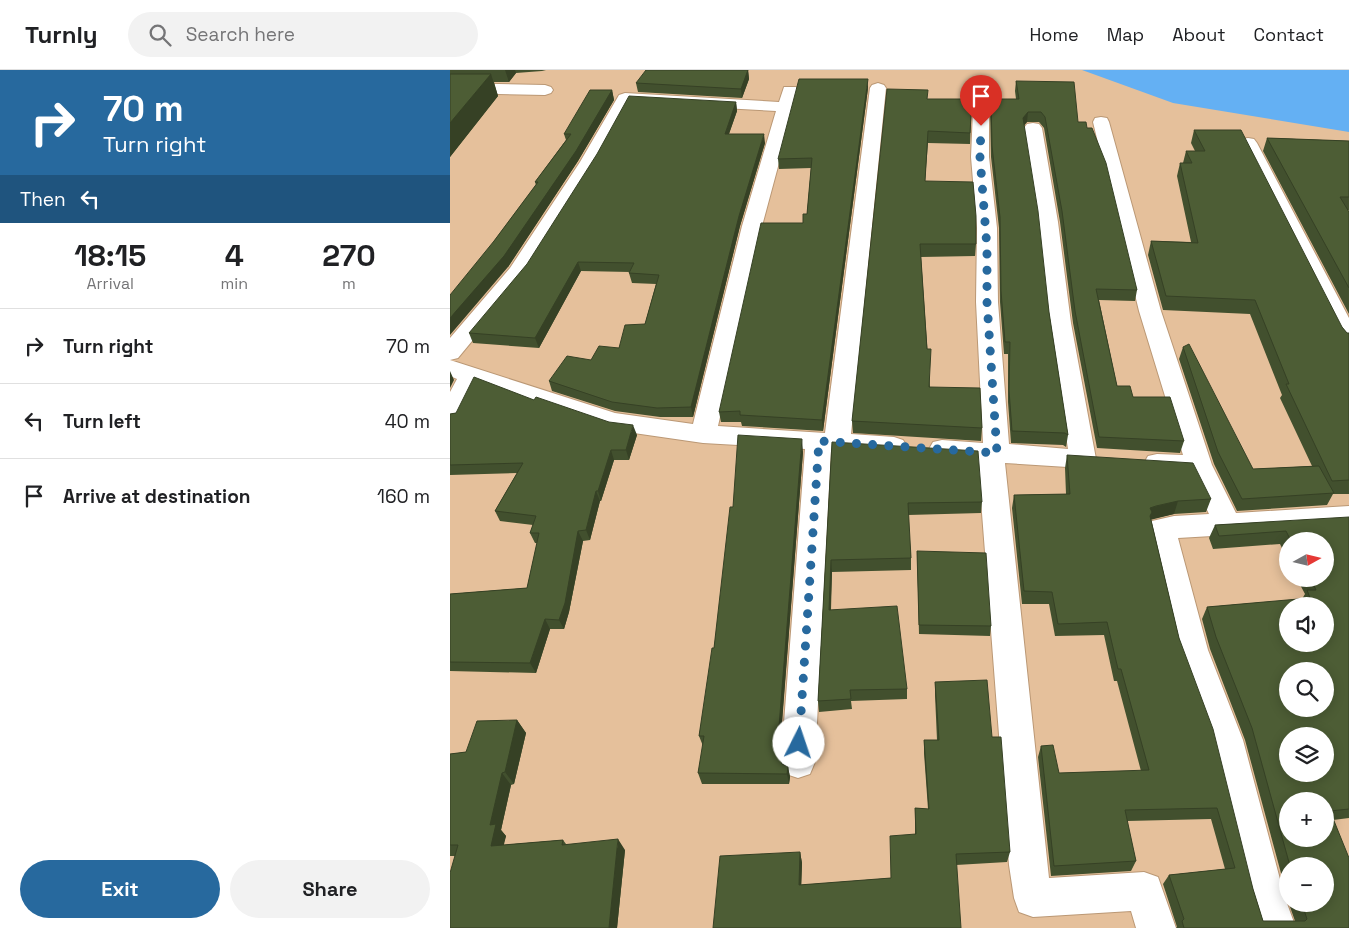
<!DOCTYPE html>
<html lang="en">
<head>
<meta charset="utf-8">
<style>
  body { margin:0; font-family:"Space Grotesk",sans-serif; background:#f2f2f2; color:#202124; height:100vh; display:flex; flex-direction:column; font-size:19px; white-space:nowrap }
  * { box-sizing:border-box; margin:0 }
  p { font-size:16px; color:#757577 }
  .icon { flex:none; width:28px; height:28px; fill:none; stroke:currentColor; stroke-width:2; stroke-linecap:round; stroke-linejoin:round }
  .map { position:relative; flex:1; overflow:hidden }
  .drawer { display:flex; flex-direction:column; background:#fff; width:450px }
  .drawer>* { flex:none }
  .banner { background:#27699e; color:#fff; overflow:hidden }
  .needle { width:32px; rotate:82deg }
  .tools { position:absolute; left:829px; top:462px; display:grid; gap:10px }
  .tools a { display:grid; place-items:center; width:55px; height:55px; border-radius:50%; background:#fff; box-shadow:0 2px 12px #0003; font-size:25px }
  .pin { position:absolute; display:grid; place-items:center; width:42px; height:42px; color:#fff; margin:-51px -21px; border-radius:50% 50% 50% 0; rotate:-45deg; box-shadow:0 0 5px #0007 }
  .pin .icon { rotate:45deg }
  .me { position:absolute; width:55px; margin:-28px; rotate:4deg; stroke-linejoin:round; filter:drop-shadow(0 0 4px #0008) }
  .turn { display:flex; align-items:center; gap:18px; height:105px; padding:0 20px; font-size:22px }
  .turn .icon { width:65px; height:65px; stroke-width:2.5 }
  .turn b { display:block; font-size:35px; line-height:42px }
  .then { display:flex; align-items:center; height:48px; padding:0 20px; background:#0003; gap:10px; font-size:19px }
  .eta { display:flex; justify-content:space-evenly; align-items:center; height:85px; text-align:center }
  .eta b { font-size:30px; font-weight:600; line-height:35px }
  .cta { display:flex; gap:10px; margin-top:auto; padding:10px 20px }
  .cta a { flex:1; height:58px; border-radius:30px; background:#27699e; color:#fff; font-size:20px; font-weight:600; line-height:58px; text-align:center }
  .cta a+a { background:#f2f2f2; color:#202124 }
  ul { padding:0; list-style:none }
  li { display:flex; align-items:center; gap:15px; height:75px; padding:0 20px; border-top:1px solid #e0e0e0 }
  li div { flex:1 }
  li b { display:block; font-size:19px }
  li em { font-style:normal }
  header { display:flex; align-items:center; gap:30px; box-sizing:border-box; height:70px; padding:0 25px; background:#fff; border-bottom:1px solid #e0e0e0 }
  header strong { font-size:24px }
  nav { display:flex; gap:28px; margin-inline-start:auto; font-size:18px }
  .search { width:350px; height:45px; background:#f2f2f2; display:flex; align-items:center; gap:12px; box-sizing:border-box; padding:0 18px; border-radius:28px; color:#757577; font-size:19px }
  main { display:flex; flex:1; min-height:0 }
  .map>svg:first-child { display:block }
  .water { fill:#64b0f3 }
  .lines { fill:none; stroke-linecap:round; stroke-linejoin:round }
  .minor-casing { stroke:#bb9875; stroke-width:2 }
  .minor { fill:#fff; fill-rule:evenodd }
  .wall { fill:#42502e }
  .shaded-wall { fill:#364125 }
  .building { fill:#4d5d35; stroke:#364125; fill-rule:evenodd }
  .route { stroke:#27699e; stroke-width:9; stroke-dasharray:0 16.2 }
</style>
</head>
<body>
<header>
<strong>Turnly</strong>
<div class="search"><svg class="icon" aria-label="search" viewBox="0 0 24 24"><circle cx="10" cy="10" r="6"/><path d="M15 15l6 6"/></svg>Search here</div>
<nav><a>Home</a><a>Map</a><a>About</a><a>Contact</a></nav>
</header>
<main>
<section class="drawer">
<div class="banner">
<div class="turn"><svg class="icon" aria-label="right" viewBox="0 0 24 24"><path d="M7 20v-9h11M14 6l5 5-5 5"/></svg><div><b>70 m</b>Turn right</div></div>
<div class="then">Then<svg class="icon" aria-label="left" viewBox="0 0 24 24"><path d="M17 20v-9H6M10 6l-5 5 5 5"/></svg></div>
</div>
<div class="eta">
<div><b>18:15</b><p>Arrival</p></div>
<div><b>4</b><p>min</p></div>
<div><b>270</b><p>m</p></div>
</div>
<ul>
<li><svg class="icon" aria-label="right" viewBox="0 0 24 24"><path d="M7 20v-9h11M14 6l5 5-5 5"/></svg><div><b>Turn right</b></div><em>70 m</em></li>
<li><svg class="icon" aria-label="left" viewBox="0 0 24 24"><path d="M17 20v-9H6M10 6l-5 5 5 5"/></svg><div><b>Turn left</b></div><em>40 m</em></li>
<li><svg class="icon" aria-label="arrive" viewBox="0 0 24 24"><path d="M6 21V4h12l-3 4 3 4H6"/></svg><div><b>Arrive at destination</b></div><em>160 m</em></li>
</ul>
<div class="cta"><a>Exit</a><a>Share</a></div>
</section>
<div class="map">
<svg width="899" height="858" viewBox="0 0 899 858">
  <rect width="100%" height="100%" fill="#e5c09b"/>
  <!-- water -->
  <path class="water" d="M632,0h267v62l-176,-29z"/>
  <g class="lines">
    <defs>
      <path id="minor" d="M0,13l95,2 6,2 2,3 -2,3 -6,2 -95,-2z
        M428,13l6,2 2,3 -35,346 43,3 9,3 4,6 -4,6 -9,3 -63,-4 -16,311 -5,12 -12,4 -12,-4 -5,-12 24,-313 -102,-6 -90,-13 -135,-45 -19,37 -9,3v-33l7,-13 -7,-3v-38l60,-70 70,-106 39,-67 6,-2 154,9 5,-15h12l2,3 -4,17 -32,119 -44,200 107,7 45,-345 2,-3zM180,33l146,8 -34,115 -49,198 -78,-11 -165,-53 8,-2 71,-86 69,-110z
        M531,36l6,1 2,4v46l8,71 1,74 11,142 59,5 -19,-126 -11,-101 -14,-94 3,-4 6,-1 6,1 3,4 16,94 13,101 25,136 -4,7 -9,2 -78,-5 44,415 95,-6 14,5 18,51h-40l-5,-17 -98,6 -14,-5 -5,-14 -5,-33 -31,-404 -36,-3 -9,-2 -4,-7 4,-7 9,-2 41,3 -7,-141 1,-74 -6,-71 2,-46 2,-4z
        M651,47l6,1 2,4 52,189 51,154 24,48 113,-7v22l-171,10 30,112 35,90 42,158 11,30h-40l-9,-30 -38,-158 -33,-90 -28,-121 4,-8 22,-5 35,-2 -19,-40 -33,-2 -9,-2 -4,-7 4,-7 9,-2 26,1 -44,-144 -46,-189 2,-4z
        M798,68l6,1 3,4 92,175v29l-8,-2 -4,-5 -98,-197 3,-4z"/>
    </defs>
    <!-- minor casing -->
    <use href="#minor" class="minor-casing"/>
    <!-- minor -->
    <use href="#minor" class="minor"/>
  </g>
  <!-- wall -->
  <path class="wall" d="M0,0h96l-4,1 -26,2 -7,9h-15l4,14 -48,61z
    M298,0l1,9 -7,19 -104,-6 -2,-9z
    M566,11l71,47 50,162 -2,11 -36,-1 18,86 16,11 51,44 -4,12 -83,-5 -24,-125 -13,-101 -16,-94 -5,-6h-12l-3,3 25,187 19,123 -2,12 -3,-2 -52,-2 -3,-41v-48h-4l-4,-52 -1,-74 -8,-71 -1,-47 1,-11h25l-1,-8z
    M418,18l-45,343 -81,-5 -1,-4h-20l-2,-10 88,-198 4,-46 -32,1 -1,-10z
    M162,20l2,10 -36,61 -70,106 -14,-26 42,-56 -1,-3 31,-42 -2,-6z
    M478,29h44l-2,45 -42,-1 -3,38 51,63 -1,12 -54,1 9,130 52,41 -1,13 -128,-8 -1,-12z
    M286,32l1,9 -8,23 36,9 -25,83 -47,191h-33l-45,-6 -63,-20 -3,-10 42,-21 28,-12 26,-24 11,-40 -24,-1 -3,-10 1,-1 -49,-1 -42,77 -66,-5 -4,-10z
    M744,60l148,197 5,6h2v161h-16l-6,11 -90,6 -23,-47 -35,-105 4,-12 70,122 59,-3 -32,-68 2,-3 -32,-81 -87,-4 -15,-55 3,-14 40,1 -14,-66 3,-13h3l3,-12h9l-4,-8z
    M817,68l82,3v69h-1l1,2v102l-86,-163z
    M84,330l103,35 -8,25h-15l-13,41h-1l-10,39 -7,1 -14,71 -5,17h-14l-14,44 -86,-2v-77l77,-6 10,-45h-2l-5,-10 3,-8 -33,-4 -5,-10 22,-38 -67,2v-61z
    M382,372l150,60 -1,11 -73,2 3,43v12l-79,2 -1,38 76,79v10l-56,2 1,8 -33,3 -1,-11z
    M353,382l-24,306 3,6 6,3 2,10 -1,7h-87l-4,-11 5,-27 -4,-10 15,-88 19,-141z
    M617,385l144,44 -5,13 -32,2 -23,5 28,119 74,251 10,32h32l-6,-17h36v-38h-37v33l-43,-159 -35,-91 -8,-30 5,-12 95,-8 3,-5 -8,-15h28v-38h-37v19l-8,-16 -67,5 -4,-11 6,-13 134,-7v300l-16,2 16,108h-173l1,-1 -14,-43 6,-9 56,-6 -14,-50 -84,2 9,40 -5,10 -80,5 -13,-119 3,-11 18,27 82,-2 -24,-90h-3l-10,-46 -49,1 -6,-32h-27l-10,-96 2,-13 52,-1 -1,-26z
    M467,481l74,75 -1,10 -71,-2z
    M485,612l57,55 18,115 -3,10 -51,3 -243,63 87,-76 2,11 -1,22 90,-7 24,-44v-26l13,1 -4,-56v-13h13l-2,-45z
    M67,650l9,13 -12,51 -3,1 -10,45 5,6 -3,9 60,-5 3,4 59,6 -8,78h-167l5,-72h-5v-102l16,-2z"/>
  <!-- shaded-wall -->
  <path class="shaded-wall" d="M55,0h10l1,3 -7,9z
    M298,0l1,9 -7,19 -1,-9z
    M41,4l7,22 -48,61v-34z
    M418,9v9l-45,343 -1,-11z
    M162,20l2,10 -36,61 -70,106 -58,68v-17z
    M286,32l1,9 -11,31 -1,-8z
    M578,42l-1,10 -5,6 1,-10z
    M314,64l1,9 -25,83 -47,191 -2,-10 48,-191z
    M128,192l3,9 -42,77 -4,-10z
    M0,301l4,9 -4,8z
    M183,355l4,10 -8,25 -3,-10z
    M352,369l1,13 -24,310 -2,-11z
    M161,380l3,10 -13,41 -3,-10z
    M146,421l4,10 -10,39 -4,-10z
    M728,431l-4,13 -24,6v-12z
    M128,461l5,10 -14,71 -5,17 -5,-9z
    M381,490l1,12 -2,49 -1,-11z
    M95,549l5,10 -14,44 -6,-10z
    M67,650l9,13 -12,51 -9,-12z
    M338,697l2,10 -1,7 -2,-10z
    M52,703l9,12 -10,45 5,6 -5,21 -10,-11 -1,-21z
    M168,769l7,11 -8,78h-8z
    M350,782l2,11 -1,32 -2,-10z"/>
  <!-- building -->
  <path class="building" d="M196,0h102l-7,19 -105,-6z
    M0,4h41l-41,49z
    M349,9h69l-46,341 -82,-5v-4l-21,1 42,-189h42v-9h4l5,-56 -34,1z
    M566,11l58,1 4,40h8l1,6h5l14,35 31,127 -41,-1 21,97h13l3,11h37l14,44 -85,-4 -24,-126 -13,-100 -17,-94 -4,-5h-13l-5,6 15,93 11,101 19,123 -3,-2 -53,-2 -3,-41 1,-48h-5l-4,-51 -1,-74 -8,-71 -1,-47h28z
    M437,19l41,1 -1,9h45l-2,34 -42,-2 -3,50 48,1 3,34v28h-56l7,105h4l-2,38 51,1 2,40 -130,-7z
    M140,20h22l-36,61 -72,105 -54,62v-23l44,-54 44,-59h-3l36,-48h-7z
    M179,26l107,6 -11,32h39l-25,82 -48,191 -34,1 -45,-6 -63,-21 18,-25 24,4 8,-14 20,2 6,-23 20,-1 14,-49 -30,-2 5,-10 -56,-1 -43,76 -66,-5 58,-69 70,-110z
    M744,60h47l101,197 5,6h2v147l-17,1 -46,-97h3l-34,-84 -89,-4 -15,-55 47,2 -18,-80h12l-6,-12h19z
    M817,68l82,3v56h-9l9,15v76z
    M739,274l64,125 66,-3 15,27 -92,6 -24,-47 -35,-105z
    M24,307l60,23 2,-3 73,25 24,3 -7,25h-15l-13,41h-2l-10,39 -8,1 -13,72 -6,17 -14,-1 -15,44 -80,-1v-68l77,-6 12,-55h-9l6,-17 -41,-5 28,-48 -73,2v-51l6,-1z
    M288,365l64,4 -25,312 5,13 6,3 -1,7 -89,-1 6,-37h-5l13,-88h2l16,-141h3z
    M382,372l146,9 4,51 -74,1 3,55 -80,2 -2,50 68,-4 10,83 -57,1 1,9 -33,2z
    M617,385l126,8 18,36 -33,2 -22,5 -6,2 2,4 -2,4 29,122 34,91 40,160 10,32h42l2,-2 -5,-15h23v-38h-35l-38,-138 -36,-91 -9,-30 103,-9 -3,-8h9l-5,-11h14v-38h-34l-5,-10 -67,5 -4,-11 134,-8v292l-19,2 19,47v70h-165l-2,-7 2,-2 -15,-44 66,-7 -18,-60 -92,2 11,51 -82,5 -13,-120 12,-1 6,28 90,-3 -28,-101h-3l-11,-47 -49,2 -6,-32 -28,-1 -10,-96 56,-1zM838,536h37v38h-37zM838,601h37v38h-37zM838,666h37v38h-37zM838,731h37v38h-37z
    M467,481l69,2 5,73 -72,-1z
    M537,610l5,57h9l9,115 -54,2 5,74h-248l7,-72 80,-4 -1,33 92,-7 -1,-42 26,-2 -1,-26 14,1 -5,-69h15l-4,-58z
    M67,650l-12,52 -3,1 -12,52 6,-1 -5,22 72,-6 -1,5 56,-6 -9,89h-159v-55l8,-28h-8v-91l16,-2 11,-31z"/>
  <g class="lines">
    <!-- route -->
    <path class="route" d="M349,673l20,-302 178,12 -10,-151v-54l-7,-91 1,-31"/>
  </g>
</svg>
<div class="tools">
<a><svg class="needle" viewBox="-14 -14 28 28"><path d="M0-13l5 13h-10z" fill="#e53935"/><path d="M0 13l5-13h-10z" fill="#757577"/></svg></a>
<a><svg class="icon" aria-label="sound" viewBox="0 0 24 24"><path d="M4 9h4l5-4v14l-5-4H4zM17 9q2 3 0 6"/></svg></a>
<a><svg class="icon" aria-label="search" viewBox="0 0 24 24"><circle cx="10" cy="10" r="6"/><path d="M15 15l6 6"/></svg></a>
<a><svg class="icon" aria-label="layers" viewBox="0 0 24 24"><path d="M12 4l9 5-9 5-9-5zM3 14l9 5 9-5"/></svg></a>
<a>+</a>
<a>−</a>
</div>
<div class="pin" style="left:531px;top:56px;background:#d93025"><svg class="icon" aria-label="arrive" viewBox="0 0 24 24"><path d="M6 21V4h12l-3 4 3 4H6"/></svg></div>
<svg class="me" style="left:349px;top:673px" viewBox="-20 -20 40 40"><circle r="19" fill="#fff"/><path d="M0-13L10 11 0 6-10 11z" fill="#27699e"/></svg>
</div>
</main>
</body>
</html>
